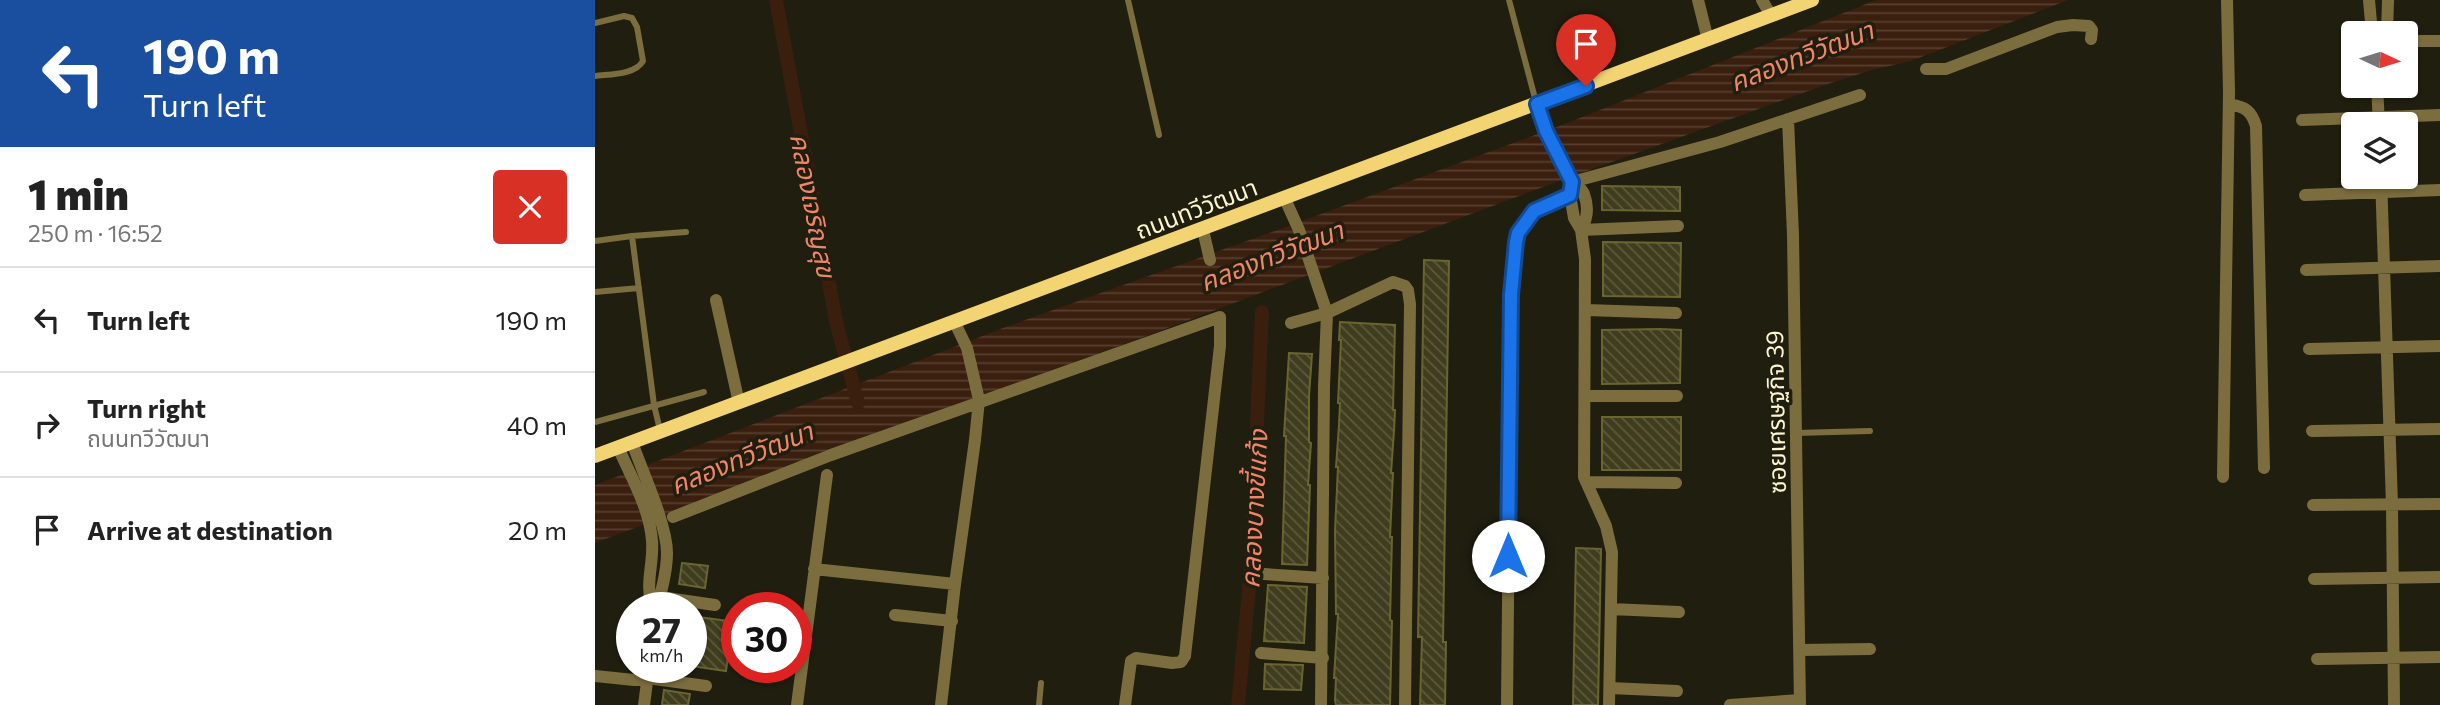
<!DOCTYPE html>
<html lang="en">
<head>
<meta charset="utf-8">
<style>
  body { margin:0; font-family:Commissioner,"Noto Sans Thai",sans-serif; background:#f2f2f2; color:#222; height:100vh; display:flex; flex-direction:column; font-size:26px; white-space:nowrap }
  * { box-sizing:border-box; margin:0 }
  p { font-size:23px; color:#767676 }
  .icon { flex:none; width:38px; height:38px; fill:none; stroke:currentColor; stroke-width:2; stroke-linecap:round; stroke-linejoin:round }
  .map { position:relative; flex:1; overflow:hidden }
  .side { display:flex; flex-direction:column; background:#fff; width:595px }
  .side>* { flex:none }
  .guide { background:#1a4fa0; color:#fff; overflow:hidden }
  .needle { width:46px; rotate:94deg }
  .fabs { position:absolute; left:1746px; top:21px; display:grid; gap:14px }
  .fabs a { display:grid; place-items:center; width:77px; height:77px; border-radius:7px; background:#fff; box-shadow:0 2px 5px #0004; font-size:35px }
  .speed { position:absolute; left:21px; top:592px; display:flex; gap:14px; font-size:35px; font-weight:700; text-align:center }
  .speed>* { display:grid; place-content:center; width:91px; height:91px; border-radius:50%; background:#fff; box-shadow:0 2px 5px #0004; line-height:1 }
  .speed small { font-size:18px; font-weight:400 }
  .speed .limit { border:10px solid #d22; background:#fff; color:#111 }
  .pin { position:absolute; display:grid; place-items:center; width:60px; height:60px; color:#fff; margin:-72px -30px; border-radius:50% 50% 50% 0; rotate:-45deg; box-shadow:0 0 7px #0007 }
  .pin .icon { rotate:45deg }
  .me { position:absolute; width:77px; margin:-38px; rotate:0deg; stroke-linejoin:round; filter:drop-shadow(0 0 5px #0008) }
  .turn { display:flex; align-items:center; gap:24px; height:147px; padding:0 28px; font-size:32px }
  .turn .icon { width:91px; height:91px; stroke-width:2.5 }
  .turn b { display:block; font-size:49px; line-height:60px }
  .round { display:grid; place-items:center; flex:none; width:74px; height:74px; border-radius:7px; background:#f2f2f2 }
  .headline { display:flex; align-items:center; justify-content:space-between; height:119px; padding:0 28px }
  h1 { font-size:42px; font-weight:800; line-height:52px }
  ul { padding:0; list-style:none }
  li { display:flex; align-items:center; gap:21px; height:105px; padding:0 28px; border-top:2px solid #e0e0e0 }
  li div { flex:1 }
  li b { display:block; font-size:26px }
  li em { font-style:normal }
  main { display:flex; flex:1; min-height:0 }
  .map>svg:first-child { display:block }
  .water { fill:url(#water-rules) }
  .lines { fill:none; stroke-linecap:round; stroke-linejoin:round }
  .canal { stroke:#3a1e0e; stroke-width:14 }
  .building { fill:url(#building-back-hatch); stroke:#696531; stroke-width:2 }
  .service { stroke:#7b6d3e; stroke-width:6 }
  .minor { stroke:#7b6d3e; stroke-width:12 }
  .secondary { stroke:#f2d472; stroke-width:14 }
  .route-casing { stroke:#114b97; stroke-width:18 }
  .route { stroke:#1a73e8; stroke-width:12 }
  .labels { text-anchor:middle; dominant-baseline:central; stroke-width:7; stroke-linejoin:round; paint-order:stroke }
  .street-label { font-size:24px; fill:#fbf5d2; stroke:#201e0f }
  .water-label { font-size:26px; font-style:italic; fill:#f1856a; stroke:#201e0f }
</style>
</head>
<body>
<main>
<section class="side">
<div class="guide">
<div class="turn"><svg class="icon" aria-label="left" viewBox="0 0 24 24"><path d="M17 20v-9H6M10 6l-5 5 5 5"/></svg><div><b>190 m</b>Turn left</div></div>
</div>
<div class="headline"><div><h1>1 min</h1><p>250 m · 16:52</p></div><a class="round" style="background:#d93025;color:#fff"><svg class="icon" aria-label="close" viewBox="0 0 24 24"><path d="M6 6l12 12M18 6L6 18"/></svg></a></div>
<ul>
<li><svg class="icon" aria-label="left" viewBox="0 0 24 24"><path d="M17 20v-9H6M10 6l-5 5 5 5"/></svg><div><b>Turn left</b></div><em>190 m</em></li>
<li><svg class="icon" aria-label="right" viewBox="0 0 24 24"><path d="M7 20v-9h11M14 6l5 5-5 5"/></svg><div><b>Turn right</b><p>ถนนทวีวัฒนา</p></div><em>40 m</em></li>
<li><svg class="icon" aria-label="arrive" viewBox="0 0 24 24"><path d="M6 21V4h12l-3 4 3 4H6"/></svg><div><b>Arrive at destination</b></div><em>20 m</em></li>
</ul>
</section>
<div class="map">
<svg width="1845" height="705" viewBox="0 0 1845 705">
  <defs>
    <pattern id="water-rules" width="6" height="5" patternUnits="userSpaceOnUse" patternTransform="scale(1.75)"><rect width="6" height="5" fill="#3a1e0e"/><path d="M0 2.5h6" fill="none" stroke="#573f30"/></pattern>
    <pattern id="building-back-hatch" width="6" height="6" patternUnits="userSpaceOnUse" patternTransform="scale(1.75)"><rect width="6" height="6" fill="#3f3d1d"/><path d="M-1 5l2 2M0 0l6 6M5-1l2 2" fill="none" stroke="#5c5a3d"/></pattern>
  </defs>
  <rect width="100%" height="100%" fill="#201e0f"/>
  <!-- water -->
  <path class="water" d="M1281,0h192l-157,61 -39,9 -44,14 -277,100 -956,359v-58l416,-160 258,-92 293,-108z"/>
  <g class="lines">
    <!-- canal -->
    <path class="canal" d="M181,0l61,326 21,77
      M643,705l12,-126 12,-267"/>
  </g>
  <!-- building -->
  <path class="building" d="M1007,186l78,1v24l-78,-1z
    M1008,242l78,1 -1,54 -77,-1z
    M829,260l25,1 -6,381h3l-1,63h-25l2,-68h-4z
    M745,322l55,3 -2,85h2l-1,21 -3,42h2l-3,64h2l-2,83 2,1 -2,84h-54l-1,-5 1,-22h-2l4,-64h-2l-1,-83 3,-64h-2l3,-42 1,-22h-2l3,-63h-2z
    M1065,329l21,1 -1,53 -78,1v-54z
    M694,353l23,1 -3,42v46l2,1 -3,42h2l-3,80 -25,-1 4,-128h-2z
    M1007,417h79v53h-79z
    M981,548l25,1 -3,156h-25z
    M87,563l26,3 -3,22 -26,-4z
    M673,585l39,2 -3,56 -40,-2z
    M96,616l38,5 -5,28h5l-3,22 -35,-5z
    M670,664l38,1 -2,25 -37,-1z
    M69,690l26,4 -2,11h-26z"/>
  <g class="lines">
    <!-- service -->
    <path class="service" d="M533,0l31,135
      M914,0l27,102
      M0,23l29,-7 8,2 5,9 6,34c-8,14 -33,13 -48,15
      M0,241l37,-5
      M0,292l44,-4
      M0,422l109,-30
      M65,430l-6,-25 -22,-169 54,-4
      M1201,433l74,-2
      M444,705l2,-22"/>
    <!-- minor -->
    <path class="minor" d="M1103,0l10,40
      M1167,0l8,14
      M1774,0l3,33
      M1792,33l1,-33
      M1811,41h34
      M1331,69h20l111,-42 16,-2 16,1 3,4 -1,9
      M1782,86l2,38
      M942,104c7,24 16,50 29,71 5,8 15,10 18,19 5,13 4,24 -3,36
      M1634,104c16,3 22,6 27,22l8,342
      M1193,119l5,116 7,470
      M1707,120l138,-5
      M1786,177l11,328 2,200
      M977,182l-2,13 4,23 7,12 4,29 -1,218 22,49 6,26 -3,153
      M977,182l148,-40 140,-47
      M1710,195l135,-5
      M690,199l14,31 28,83 -3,73 -3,319
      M608,230l7,30
      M986,230l97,-4
      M1711,270l134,-4
      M121,300l23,103
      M991,310l90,3
      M696,323l36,-10 66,-31 12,4 3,4 2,14 -5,401
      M1714,349l131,-3
      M991,396h91
      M1717,431l128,-2
      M37,442c10,29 35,82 35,111 0,17 -5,37 -10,54
      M23,447c13,30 32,62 34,94 2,23 -8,44 1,66
      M1628,477l6,-385 -2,-92
      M991,482l90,1
      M1718,505l127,-1
      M78,517l158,-62 389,-138v29l-35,310 -4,6 -9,1 -36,-5 -5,3 -6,44
      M219,569l141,15
      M669,574l59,4
      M1719,579l126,-2
      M58,596l62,9
      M1016,609l68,3
      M300,615l57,6
      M1205,650l70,-1
      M666,653l62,5
      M1722,659l123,-2
      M0,676l39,4 13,-2 59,8
      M1015,688l67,3
      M49,705l5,-38
      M202,705l30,-230
      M346,705l14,-121 20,-144 4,-40 -12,-52 -12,-25
      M912,705l4,-410c2,-28 -1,-64 23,-84 9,-7 25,-11 36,-16
      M1135,705l70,-5"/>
    <!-- secondary -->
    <path class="secondary" d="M0,456l1217,-456"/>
  </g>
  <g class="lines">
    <defs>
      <path id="route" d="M913,556l3,-261 5,-53 2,-9 16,-22 36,-16 2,-13 -26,-51 -9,-27 49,-18"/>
    </defs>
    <!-- route casing -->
    <use href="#route" class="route-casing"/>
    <!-- route -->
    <use href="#route" class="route"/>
  </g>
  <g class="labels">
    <!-- street labels -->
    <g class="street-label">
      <text transform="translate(601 208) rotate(-21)">ถนนทวีวัฒนา</text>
      <text transform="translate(1180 412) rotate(-91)">ซอยเศรษฐกิจ 39</text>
    </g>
    <!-- water labels -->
    <g class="water-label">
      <text transform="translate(1206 55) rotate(-21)">คลองทวีวัฒนา</text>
      <text transform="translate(219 205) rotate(79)">คลองเจริญสุข</text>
      <text transform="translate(676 255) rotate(-21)">คลองทวีวัฒนา</text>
      <text transform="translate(146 457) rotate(-22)">คลองทวีวัฒนา</text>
      <text transform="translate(658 509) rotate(-87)">คลองบางขี้แก้ง</text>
    </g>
  </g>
</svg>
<div class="fabs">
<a><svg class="needle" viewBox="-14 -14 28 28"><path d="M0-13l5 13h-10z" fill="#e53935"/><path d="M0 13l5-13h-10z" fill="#767676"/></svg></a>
<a><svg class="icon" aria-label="layers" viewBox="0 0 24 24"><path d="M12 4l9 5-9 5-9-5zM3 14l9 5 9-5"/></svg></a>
</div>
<div class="speed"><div>27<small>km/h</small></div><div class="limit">30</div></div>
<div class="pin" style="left:991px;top:86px;background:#d93025"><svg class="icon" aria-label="arrive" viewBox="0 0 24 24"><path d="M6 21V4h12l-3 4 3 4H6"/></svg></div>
<svg class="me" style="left:913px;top:556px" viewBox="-20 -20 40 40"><circle r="19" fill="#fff"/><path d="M0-13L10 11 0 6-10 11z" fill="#1a73e8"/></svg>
</div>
</main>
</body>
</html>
